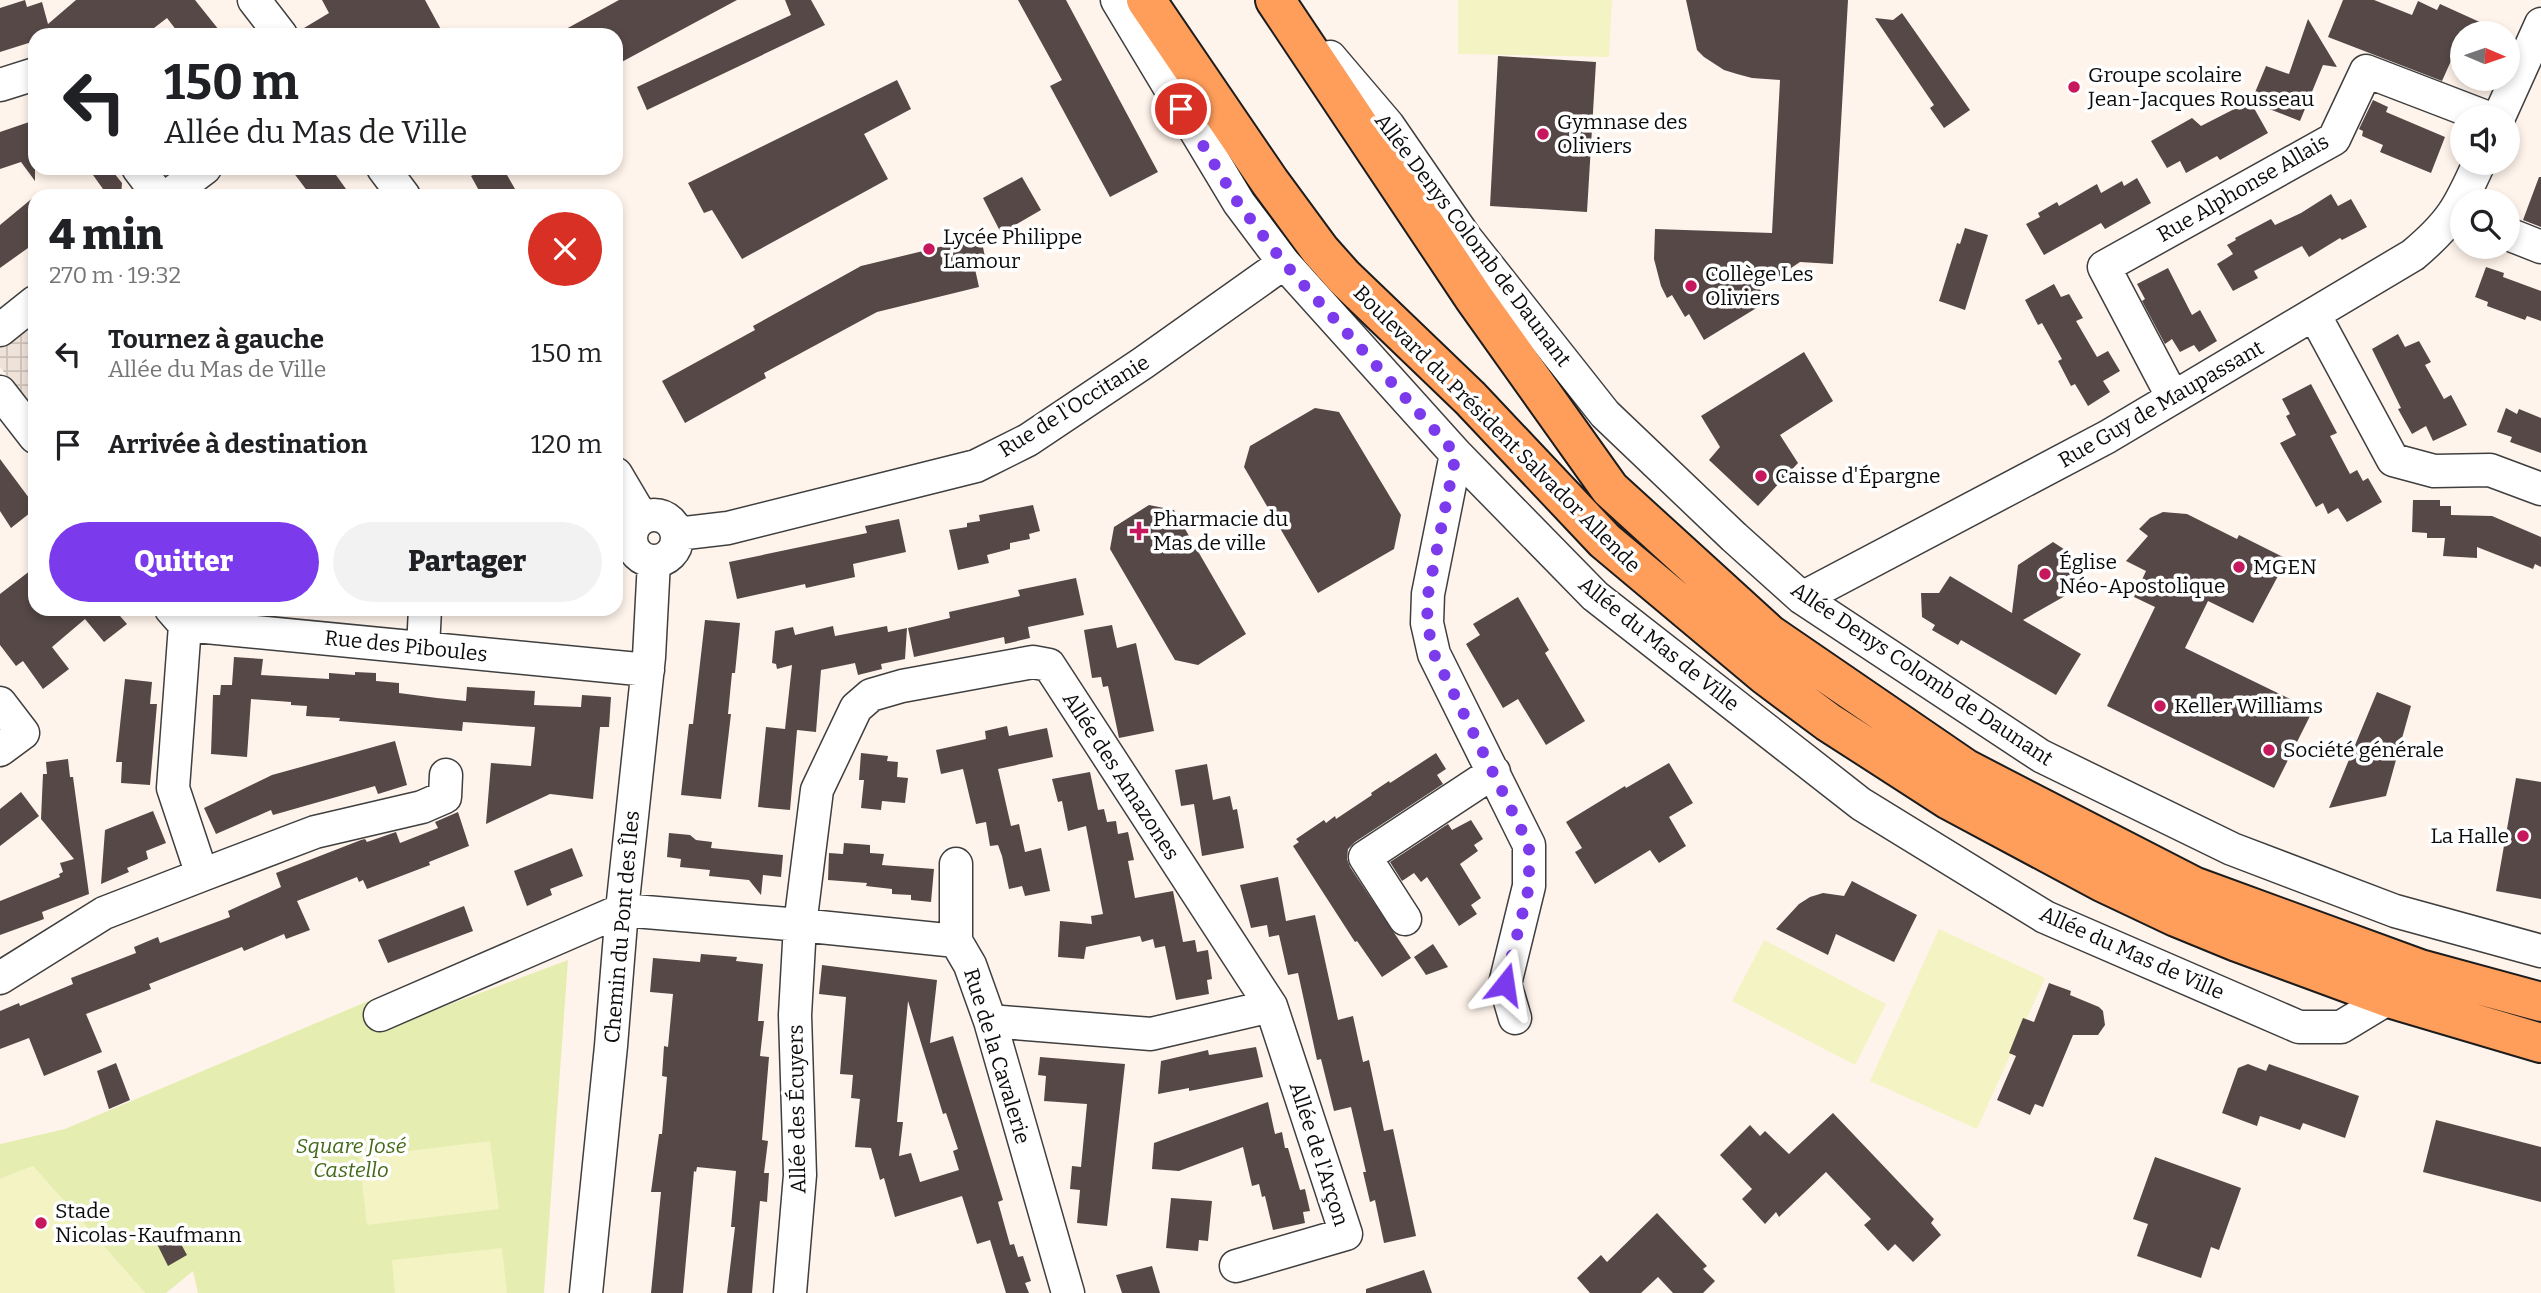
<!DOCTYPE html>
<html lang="fr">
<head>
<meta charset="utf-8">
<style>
  body { margin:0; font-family:Bitter,serif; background:#f2f2f2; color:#202124; height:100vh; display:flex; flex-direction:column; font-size:26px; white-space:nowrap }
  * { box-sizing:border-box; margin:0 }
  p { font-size:23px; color:#757577 }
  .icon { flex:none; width:38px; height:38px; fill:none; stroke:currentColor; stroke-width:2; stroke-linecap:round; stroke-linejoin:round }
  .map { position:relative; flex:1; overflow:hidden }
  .sheet { position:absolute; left:28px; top:189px; width:595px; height:427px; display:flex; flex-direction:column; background:#fff; border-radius:21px; box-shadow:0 4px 10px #0003 }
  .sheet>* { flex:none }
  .top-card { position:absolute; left:28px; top:28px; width:595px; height:147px; border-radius:21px; box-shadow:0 4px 10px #0003; background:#fff; color:#202124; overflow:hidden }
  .needle { width:46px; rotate:92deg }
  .buttons { position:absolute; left:2450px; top:21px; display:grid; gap:14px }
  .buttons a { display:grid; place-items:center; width:70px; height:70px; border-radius:50%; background:#fff; box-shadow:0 4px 10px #0003; font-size:35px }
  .pin { position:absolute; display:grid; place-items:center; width:60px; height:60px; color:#fff; margin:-30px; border:4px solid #fff; border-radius:50%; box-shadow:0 2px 7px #0007 }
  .me { position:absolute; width:77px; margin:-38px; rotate:15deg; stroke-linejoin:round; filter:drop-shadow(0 0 5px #0008) }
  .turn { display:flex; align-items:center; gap:24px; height:147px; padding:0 21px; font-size:32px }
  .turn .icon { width:91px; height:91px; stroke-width:2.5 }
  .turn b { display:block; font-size:49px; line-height:60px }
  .round { display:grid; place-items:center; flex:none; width:74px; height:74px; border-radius:37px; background:#f2f2f2 }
  .headline { display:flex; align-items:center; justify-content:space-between; height:119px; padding:0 21px }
  h1 { font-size:42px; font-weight:800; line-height:52px }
  .cta { display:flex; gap:14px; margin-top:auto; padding:14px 21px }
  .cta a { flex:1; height:80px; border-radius:42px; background:#7c3aed; color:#fff; font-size:28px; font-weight:800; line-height:80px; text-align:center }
  .cta a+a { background:#f2f2f2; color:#202124 }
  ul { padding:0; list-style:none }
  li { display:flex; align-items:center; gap:21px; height:91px; padding:0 21px }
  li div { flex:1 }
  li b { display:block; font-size:26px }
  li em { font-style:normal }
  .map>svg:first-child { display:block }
  .park { fill:#e5edb1 }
  .pitch { fill:#f3f3c3 }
  .plaza { fill:url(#plaza-grid) }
  .building { fill:#554847; fill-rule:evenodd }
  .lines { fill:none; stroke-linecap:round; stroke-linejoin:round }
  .minor-casing { stroke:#3f3f3f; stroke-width:35 }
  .major-casing { stroke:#1d1d1d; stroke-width:42 }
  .minor { stroke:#fff; stroke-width:32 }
  .major { stroke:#ff9e5b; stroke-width:38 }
  .route { stroke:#7c3aed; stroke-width:12; stroke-dasharray:0 21.6 }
  .poi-dot { fill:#c7185d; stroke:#fff; stroke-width:2.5 }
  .labels { text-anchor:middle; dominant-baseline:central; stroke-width:7; stroke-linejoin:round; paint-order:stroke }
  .poi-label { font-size:21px; fill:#0c0c0c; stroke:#fff; text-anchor:start }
  .street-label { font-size:21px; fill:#0c0c0c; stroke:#fff }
  .park-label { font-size:21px; font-style:italic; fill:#446917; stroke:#fff }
</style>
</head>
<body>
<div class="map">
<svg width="2541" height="1293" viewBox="0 0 2541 1293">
  <defs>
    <pattern id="plaza-grid" width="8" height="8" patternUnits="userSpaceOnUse" patternTransform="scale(1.75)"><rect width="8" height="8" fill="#efe2d9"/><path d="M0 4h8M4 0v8" fill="none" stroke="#ccc1b9"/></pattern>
  </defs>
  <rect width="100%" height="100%" fill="#fff4eb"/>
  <!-- park -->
  <path class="park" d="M568,960l-24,333h-346l-5,-22 -27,22h-21l-112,-127 -33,13v-35l65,-15 308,-130 14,29z"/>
  <!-- pitch -->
  <path class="pitch" d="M1458,0h154l-3,57 -151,-3z
    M1939,929l106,49 -68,151 -107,-48z
    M1764,940l122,64 -31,61 -123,-64z
    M490,1141l9,68 -132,16 -8,-68z
    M33,1166l112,127h-145v-114z
    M502,1248l5,45h-112l-3,-33z"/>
  <!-- plaza -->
  <path class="plaza" d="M35,324v88l-35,-45v-26l11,-9 5,8z"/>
  <!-- building -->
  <path class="building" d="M25,0l2,7 15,-5 6,22 28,-24h119l28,35h-43l-13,-17 -22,17h-110v6l-35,11v-44z
    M322,0h103l19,35h-145v-4l30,-18z
    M619,0h118l-121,65v-30h-61z
    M785,0h26l14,25 -178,85 -10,-23 154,-72z
    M1018,0h48l92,172 -48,25 -60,-111 12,-6z
    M1686,0h162l-15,264 -33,-2 -40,27 8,12 -64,39 -15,-26 -4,3 -13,-22 -5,3 -6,-12 -7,-27 1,-30 117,4 8,-153 -28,-2 -15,-4 -13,-4 -20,-13 -7,-7z
    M2343,0h31l38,15 6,-14 19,9 3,-6 64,29h-42v22l-7,-3 -13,29 -114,-44z
    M1902,13l68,97 -26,18 -14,-20 4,-3 -59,-87 18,2z
    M2308,19l29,48 -14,-2 -23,56 -49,-19 15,-36 23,8z
    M1498,56l98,6 -9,150 -97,-6z
    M897,80l14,29 -47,25 24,45 -146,80 -30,-49 -8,3 -16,-30z
    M2373,100l15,7 -2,5 59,25 -14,36 -51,-21 3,-7 -21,-9 1,-5 -4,-2z
    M2250,101l18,32 -48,27 -3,-4 -31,17 -6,-12 -13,7 -16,-27 41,-23 9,8z
    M35,120v61l-14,-19 -21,7v-37z
    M88,168h22l12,15 -1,13h-13z
    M290,168h41l20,28h-40z
    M487,168h16l16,28h-37l-11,-20z
    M1022,177l19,33 -40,23 -18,-35z
    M2539,177h2v50l-18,-7z
    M2137,178l14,25 -46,26 -4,-6 -57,32 -18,-31 14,-7 -2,-4 19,-11 2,4 38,-22 4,9 21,-12 2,5z
    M2331,194l7,12 13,-7 16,28 -25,13 -2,-2 -31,19 -7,-11 -48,25 4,7 -25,13 -16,-27 16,-10 -6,-9 9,-5 -1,-2 36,-19 4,6 26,-12z
    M35,196v47l-35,25v-43z
    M1965,228l23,7 -23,75 -26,-9 18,-58 3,1z
    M981,237l4,20 -12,3 6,27 -102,25 -113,61 2,5 -81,45 -23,-42 93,-51 -2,-4 108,-60z
    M2486,267l18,6 -1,4 38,14v30l-14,-5 -2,4 -38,-14 1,-4 -13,-5z
    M2168,268l24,47 8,-5 17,31 -18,11 -5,-7 -14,7 -8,-13 -7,5 -23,-43 3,-2 -8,-15z
    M2054,284l7,13 8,-3 14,24 -7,3 21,36 11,-6 12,20 -17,10 7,11 -22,14 -13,-22 -4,2 -13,-25 4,-2 -20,-36 -4,2 -13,-25z
    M2398,334l7,13 14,-6 12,21 -6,3 19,34 7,-4 16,30 -34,16 -7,-15 -14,8 -14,-25 3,-1 -29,-59z
    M1804,352l29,49 -53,34 18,28 -40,43 -49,-46 11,-13 -19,-31z
    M2311,384l26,49 -7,3 20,38 7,-4 6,11 5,-3 14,24 -35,20 -9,-14 -10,6 -5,-11 -7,4 -36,-64 16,-8 -10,-19 4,-2 -8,-15z
    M1315,408l24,4 62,103 -7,34 -76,44 -74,-126 6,-21z
    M2506,408l11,6 2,-5 22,9v35l-31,-11 2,-5 -15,-5z
    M0,459l35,47v3l-24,19 -11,-17z
    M2413,500h27v6h11v9l41,1 49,21v30l-6,-3 -2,5 -56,-22v11l-34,-2 2,-18h-18v-5l-15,-1z
    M1033,505l7,26 -11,3 1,5 -20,4v6l-23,6 2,8 -31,7 -9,-40 18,-3v-4l13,-2 -1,-6z
    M1149,505l25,5 72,124 -48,31 -23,-5 -65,-111 4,-22z
    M2163,512l24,2 50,25 2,-4 48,24 -34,64 -45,-22 -23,47 128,62 -39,78 -167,-82 48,-99 -21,-10 12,-26 -20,-10 22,-25 -9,-7 11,-11z
    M899,519l7,33 -53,12 2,13 -49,11 -1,-4 -68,15 -8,-37 138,-29 -2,-7z
    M2053,542l17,11v5l4,2 -2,32 -49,28 58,34 -25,41 -95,-55 -3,5 -26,-15 3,-5 -13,-8 -1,-24h18l11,-17 62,37 6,-48z
    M35,567v42h79l13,15 -23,18 -19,-23 -33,28 17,22 -26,20 -20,-28 -7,5 -16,-21v-51z
    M1076,578l8,37 -56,12 2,11 -25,6 -1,-7 -90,20 -6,-29 42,-10 -1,-6 71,-16 -2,-6z
    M1518,597l31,53 -4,3 40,68 -39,24 -28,-46 -15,9 -37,-64 14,-9 -7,-11z
    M705,620l35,3 -5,50h-3l-4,41h3l-10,85 -40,-4 8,-71h4z
    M1112,625l5,23 19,-5 18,88 -35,7 -11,-52 -5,1 -2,-10 -9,1 -8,-48z
    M833,626l2,10 52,-10 1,6 19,-4 -2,31 -24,5 1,5 -24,6 -3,-12 -34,7 -5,62 -19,-2 -7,80 -32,-3 8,-80 19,2 7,-64 -15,4 -1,-5 -4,-1 3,-32 18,-4 2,8z
    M234,657l29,2 -2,16 68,4v-6l26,2v-3l21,1v8l23,2v10l38,5 29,3 1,-14 68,4 -1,14 47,2 1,-12 29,2 -2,30h-9l-7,72 -43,-5 -64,30 5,-61 40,3 4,-39 -72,-5 -1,9 -123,-10 1,-3 -34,-2 1,-10 -16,-1v-3l-40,-3 -4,58 -36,-3 2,-59h7l1,-10h11z
    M125,679l27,3 -2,22h7l-7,81 -29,-2 1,-21h-6z
    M2377,692l34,14 -25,90 -57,12z
    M1007,726l2,10 38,-8 6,29 -55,12 13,57 8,-2 6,28 16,-4 9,43 -25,5 -3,-10 -13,3 -7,-33 -4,-11 -8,1 -4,-24 -10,2 -13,-55 -22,5 -5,-24 50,-11 -1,-8z
    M395,741l12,44 -29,9 -3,-8 -102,29 -2,-5 -55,24 -12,-26 68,-33z
    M861,753l27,3 -1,5 11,1 -1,15 11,1 -3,25 -23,-2 -1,9 -20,-2 3,-28h-5z
    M1436,753l10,16 -9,6 6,9 -88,58 -7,7 -1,10 3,8 61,91 -29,19 -25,-36 -2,1 -62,-96 6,-4 -3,-3 28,-19 2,3 9,-7 1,3 36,-24 -1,-2 18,-12 1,2z
    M68,759l2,18h3l16,117 -47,18 2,7 -44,16v-34l60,-24 -1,-3 4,-2 -3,-9 14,-4 -33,-40 2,-45h4l-1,-12z
    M1669,763l24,40 -24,14 17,29 -27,17 -9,-13 -55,34 -20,-32 7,-4 -16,-26 59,-36 1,2z
    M1207,764l6,36 17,-4 3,14 4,-1 7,39 -42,8 -8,-52 -13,2 -6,-36z
    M1090,772l8,38 6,-1 3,13 9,-1 2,13 10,-2 6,28 -6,1 7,37 38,-7 10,51 12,-2 2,12 11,-2 4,29 -5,1 2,14 -33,6 -11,-54 -10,2 -2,-9 -11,3 -2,-6 -54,11 -2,12 -26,-2 2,-36 32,3 -1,-8 12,-2 -17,-88 -18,5 -6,-30 -4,1 -6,-23z
    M2516,778l25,4v117l-45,-8z
    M21,792l18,24 -39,30v-37z
    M153,811l13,32 -20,8 2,8 -21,9 2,4 -28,12 4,-54z
    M458,812l11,34 -40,16 1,3 -63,24 -4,-9 -4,2 -2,-5 -60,24 13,29 -24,9 -2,-5 -40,17 -2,-4 -93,37 2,5 -65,25 16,38 -58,24 -15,-38 -29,11v-38l19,-8 1,3 53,-22 -2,-6 65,-25 -2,-6 24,-10 2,6 70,-26 -2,-6 53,-24 -5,-14 85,-33 4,-1 2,3 29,-10 4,11 38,-15 -3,-6z
    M1471,820l12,19 -9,6 4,6 -18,13 21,34 -10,7 6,9 -18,12 -32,-49 -6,5 -7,-9 -12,8 -12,-19 58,-38 4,6z
    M669,833l21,2 6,5 16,2 -1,6 72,7 -2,22 -18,-2 -2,20 -12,-15 -40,-4 1,-6 -30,-3 1,-8 -14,-2z
    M844,843l26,2v8l14,1 -2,11 52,4 -3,33 -20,-2v-5l-19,-1v-5l-26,-3 1,-3 -39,-3 1,-27 14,1z
    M572,848l11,28 -33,13 2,6 -25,11 -13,-35z
    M1278,877l8,44 29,-6 23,105 15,-4 10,46 6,-2 15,71 9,-2 23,107 -32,7 -9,-43 -5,2 -7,-30h3l-15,-65 -17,4 -13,-52 -4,1 -19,-87 -10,2 -9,-40 -10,2 -2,-12 -16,3 -11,-43z
    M1852,881l65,34 -23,47 -58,-28 -8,21 -52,-26 23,-25 11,-7 13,-4 21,3z
    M464,906l9,25 -85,32 -10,-23z
    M1433,944l15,23 -22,8 -12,-18z
    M701,954l36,3 -1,4 27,3 -5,57h6l-4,35 9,1 -7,83 6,1 -4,32h5l-2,29 -7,-1 -8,92h-25l8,-66h-4l5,-56 -39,-4 -1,5 -2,-1 -11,122h-32l10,-101h-10l8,-58h3l5,-57 -5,-1 2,-30 4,1 5,-53 -23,-2 3,-34 47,4z
    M822,965l115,15 -7,63 23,-7 50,164 -5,2 12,43 4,-1 4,13 5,-1 8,25 -6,2 4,10h-23l-16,-53 -13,4 -15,-48 -67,21 -11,-39 -4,2 -9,-32 -16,-1 5,-48 -9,-1 2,-23 -13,-1 6,-77 -27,-3zM908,1001l35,113 3,-1 12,36 -5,2 6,19 -39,12 -9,-29 -12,3 4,-34h-6z
    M2049,983l22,8 -1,4 29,12 4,4 2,14 -7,10h-25l-30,72 -8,-3 -5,11 -33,-15 19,-44 -7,-3 14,-35 11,4z
    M1256,1047l7,30 -74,14v-3l-31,6 3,-33 47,-11 1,5z
    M1040,1057l85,7 -18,162 -30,-3 3,-33 -10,-1 2,-23 9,1 6,-63 -43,-3 2,-25 -8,-1z
    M116,1063l14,37 -21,9 -12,-38z
    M2248,1064l18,7 3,-7 90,32 -14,42 -42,-15 -3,7 -40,-14 -3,10 -35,-13 16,-45z
    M1268,1102l7,32 7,-2 3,16h3l12,42 5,-1 5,22 -7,1 2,11 -32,7 -8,-34 -3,1 -3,-13 -7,2 -9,-39 -64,24 -27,-2 2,-26z
    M1833,1113l101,106 -3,4 10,12 -28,27 -18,-18 -7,7 -24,-26 7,-6 -45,-47 -47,45 -3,-5 -11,12 -23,-25 10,-10 -32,-34 30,-30 10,11 5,-5 24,23z
    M2436,1120l105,27v55l-118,-30z
    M2155,1157l86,31 -22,62 -8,-3 -10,31 -64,-22 11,-32 -15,-5z
    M1171,1198l41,3 -4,40 -9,-1 -1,11 -32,-3z
    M1657,1213l50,53 -4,3 12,12 -12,12h-30l-15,-16 -17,16h-51l-13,-15 24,-23 6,7z
    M174,1231l13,24 -19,11 -12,-24z
    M1152,1266l8,27h-38l-6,-18z
    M1424,1270l8,23h-66v-4z"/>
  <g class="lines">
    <defs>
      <path id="minor" d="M254,0l27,35
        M1117,0l122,203 45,60 172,191 139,142 266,208 184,113 254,110h42l48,-29
        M1330,57l58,68 77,112 140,177 129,123 68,61 239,158 191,93 163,62 146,40
        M0,85l35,-11
        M2499,117l42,-93
        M138,168l21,28
        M383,168l21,28
        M168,196l37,-28
        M2508,234l33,13
        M2314,314l79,146 41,11 56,-1 51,19
        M0,330l35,-28
        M0,392l35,45
        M2172,396l-68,-129 230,-128 32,-68 120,46
        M1456,454l-28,140 -1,29 7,31 95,191v41l-24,98 10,34
        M616,474l26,44
        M631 538a23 23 0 1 1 46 0a23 23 0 1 1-46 0Z
        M677,534l51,-6 248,-62 52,-26 115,-77 141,-100
        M1802,598l305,-161 306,-182c38,-32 46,-47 66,-92
        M171,609l14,16 463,45
        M423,648l2,-39
        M0,703l23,30 -23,17
        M956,864v77
        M202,875l113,-43 107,-25 23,-10 1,-22
        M1405,919l-40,-62 129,-85
        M0,978l104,-65 98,-38 -29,-87 12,-163
        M380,1015l242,-105 178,15 156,16 14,24 20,56 78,272
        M990,1021l161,13 120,-28
        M586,1293l25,-247 11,-136 27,-253 5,-96
        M790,1293l10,-118 -5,-160 5,-90 17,-135 39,-82 15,-13 31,-9 131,-24 16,3 222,341 75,228 -110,32"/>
      <path id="major" d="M1146,0l124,182 50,68 24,27 126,121 135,143 160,134 63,47 121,78 153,82 74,35 61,25 152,56 152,45
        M1275,0l199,298 136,191 159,145 197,135 227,117 227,83 121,33"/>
    </defs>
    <!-- minor casing -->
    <use href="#minor" class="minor-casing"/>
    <!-- major casing -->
    <use href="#major" class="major-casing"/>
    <!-- minor -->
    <use href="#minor" class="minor"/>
    <!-- major -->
    <use href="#major" class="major"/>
  </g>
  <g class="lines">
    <!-- route -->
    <path class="route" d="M1181,109l57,94 46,60 172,191 -28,140 -1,29 7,31 95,191v42l-24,97"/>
  </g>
  <!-- markers -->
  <g class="poi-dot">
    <circle cx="2074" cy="87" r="7"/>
    <circle cx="1543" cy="134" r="7"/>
    <circle cx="929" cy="249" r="7"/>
    <circle cx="1691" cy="286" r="7"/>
    <circle cx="1761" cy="476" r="7"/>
    <path d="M1135.5 520.5h7v7h7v7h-7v7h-7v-7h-7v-7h7z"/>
    <circle cx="2239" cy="567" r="7"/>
    <circle cx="2045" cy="574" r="7"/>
    <circle cx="2160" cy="706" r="7"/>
    <circle cx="2269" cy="750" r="7"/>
    <circle cx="2523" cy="836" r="7"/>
    <circle cx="41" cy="1223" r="7"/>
  </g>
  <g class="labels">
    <!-- poi labels -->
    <g class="poi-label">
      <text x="2088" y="75">Groupe scolaire<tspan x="2088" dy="24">Jean-Jacques Rousseau</tspan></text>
      <text x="1557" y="122">Gymnase des<tspan x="1557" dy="24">Oliviers</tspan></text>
      <text x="943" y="237">Lycée Philippe<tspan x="943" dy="24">Lamour</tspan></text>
      <text x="1705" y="274">Collège Les<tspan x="1705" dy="24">Oliviers</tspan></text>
      <text x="1775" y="476">Caisse d'Épargne</text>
      <text x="1153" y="519">Pharmacie du<tspan x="1153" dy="24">Mas de ville</tspan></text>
      <text x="2059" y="562">Église<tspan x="2059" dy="24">Néo-Apostolique</tspan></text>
      <text x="2253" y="567">MGEN</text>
      <text x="2174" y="706">Keller Williams</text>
      <text x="2283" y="750">Société générale</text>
      <text x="2509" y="836" text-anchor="end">La Halle</text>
      <text x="55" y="1211">Stade<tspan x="55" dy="24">Nicolas-Kaufmann</tspan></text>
    </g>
    <!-- street labels -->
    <g class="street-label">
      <text transform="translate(2243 188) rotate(-30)">Rue Alphonse Allais</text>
      <text transform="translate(1473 240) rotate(53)">Allée Denys Colomb de Daunant</text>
      <text transform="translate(2161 404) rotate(-30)">Rue Guy de Maupassant</text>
      <text transform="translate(1074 406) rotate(-32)">Rue de l'Occitanie</text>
      <text transform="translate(1497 429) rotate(45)">Boulevard du Président Salvador Allende</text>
      <text transform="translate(1659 644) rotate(39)">Allée du Mas de Ville</text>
      <text transform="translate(406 646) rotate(6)">Rue des Piboules</text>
      <text transform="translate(1922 674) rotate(34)">Allée Denys Colomb de Daunant</text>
      <text transform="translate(1121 776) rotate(57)">Allée des Amazones</text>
      <text transform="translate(622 927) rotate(-85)">Chemin du Pont des Îles</text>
      <text transform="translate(2132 953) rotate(24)">Allée du Mas de Ville</text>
      <text transform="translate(997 1056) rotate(73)">Rue de la Cavalerie</text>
      <text transform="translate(797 1109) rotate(-91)">Allée des Écuyers</text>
      <text transform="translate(1319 1154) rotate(72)">Allée de l'Arçon</text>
    </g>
    <!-- park labels -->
    <g class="park-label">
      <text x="351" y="1146">Square José<tspan x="351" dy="24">Castello</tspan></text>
    </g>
  </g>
</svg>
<div class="buttons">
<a><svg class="needle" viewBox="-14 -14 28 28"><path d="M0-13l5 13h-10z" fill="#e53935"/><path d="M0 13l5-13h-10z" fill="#757577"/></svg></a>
<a><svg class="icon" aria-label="sound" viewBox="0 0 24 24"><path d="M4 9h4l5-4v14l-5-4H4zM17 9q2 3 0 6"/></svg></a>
<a><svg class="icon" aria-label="search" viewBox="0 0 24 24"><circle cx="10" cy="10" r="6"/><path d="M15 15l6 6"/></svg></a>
</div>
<div class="pin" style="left:1181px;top:109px;background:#d93025"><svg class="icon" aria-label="arrive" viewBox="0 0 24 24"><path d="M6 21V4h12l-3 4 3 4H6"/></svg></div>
<svg class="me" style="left:1505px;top:984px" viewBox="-20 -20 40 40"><path d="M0-17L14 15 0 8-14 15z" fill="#7c3aed" stroke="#fff" stroke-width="4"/></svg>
<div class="top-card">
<div class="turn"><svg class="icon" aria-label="left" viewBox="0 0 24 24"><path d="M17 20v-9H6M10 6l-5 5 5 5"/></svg><div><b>150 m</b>Allée du Mas de Ville</div></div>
</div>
<section class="sheet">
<div class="headline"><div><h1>4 min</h1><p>270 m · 19:32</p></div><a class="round" style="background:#d93025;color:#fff"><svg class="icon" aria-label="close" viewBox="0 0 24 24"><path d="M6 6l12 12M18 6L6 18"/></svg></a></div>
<ul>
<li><svg class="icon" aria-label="left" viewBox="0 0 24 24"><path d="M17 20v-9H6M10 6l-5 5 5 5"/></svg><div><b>Tournez à gauche</b><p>Allée du Mas de Ville</p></div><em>150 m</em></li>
<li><svg class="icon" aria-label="arrive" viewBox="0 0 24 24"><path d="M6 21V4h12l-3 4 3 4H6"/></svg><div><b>Arrivée à destination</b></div><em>120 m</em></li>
</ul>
<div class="cta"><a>Quitter</a><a>Partager</a></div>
</section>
</div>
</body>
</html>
